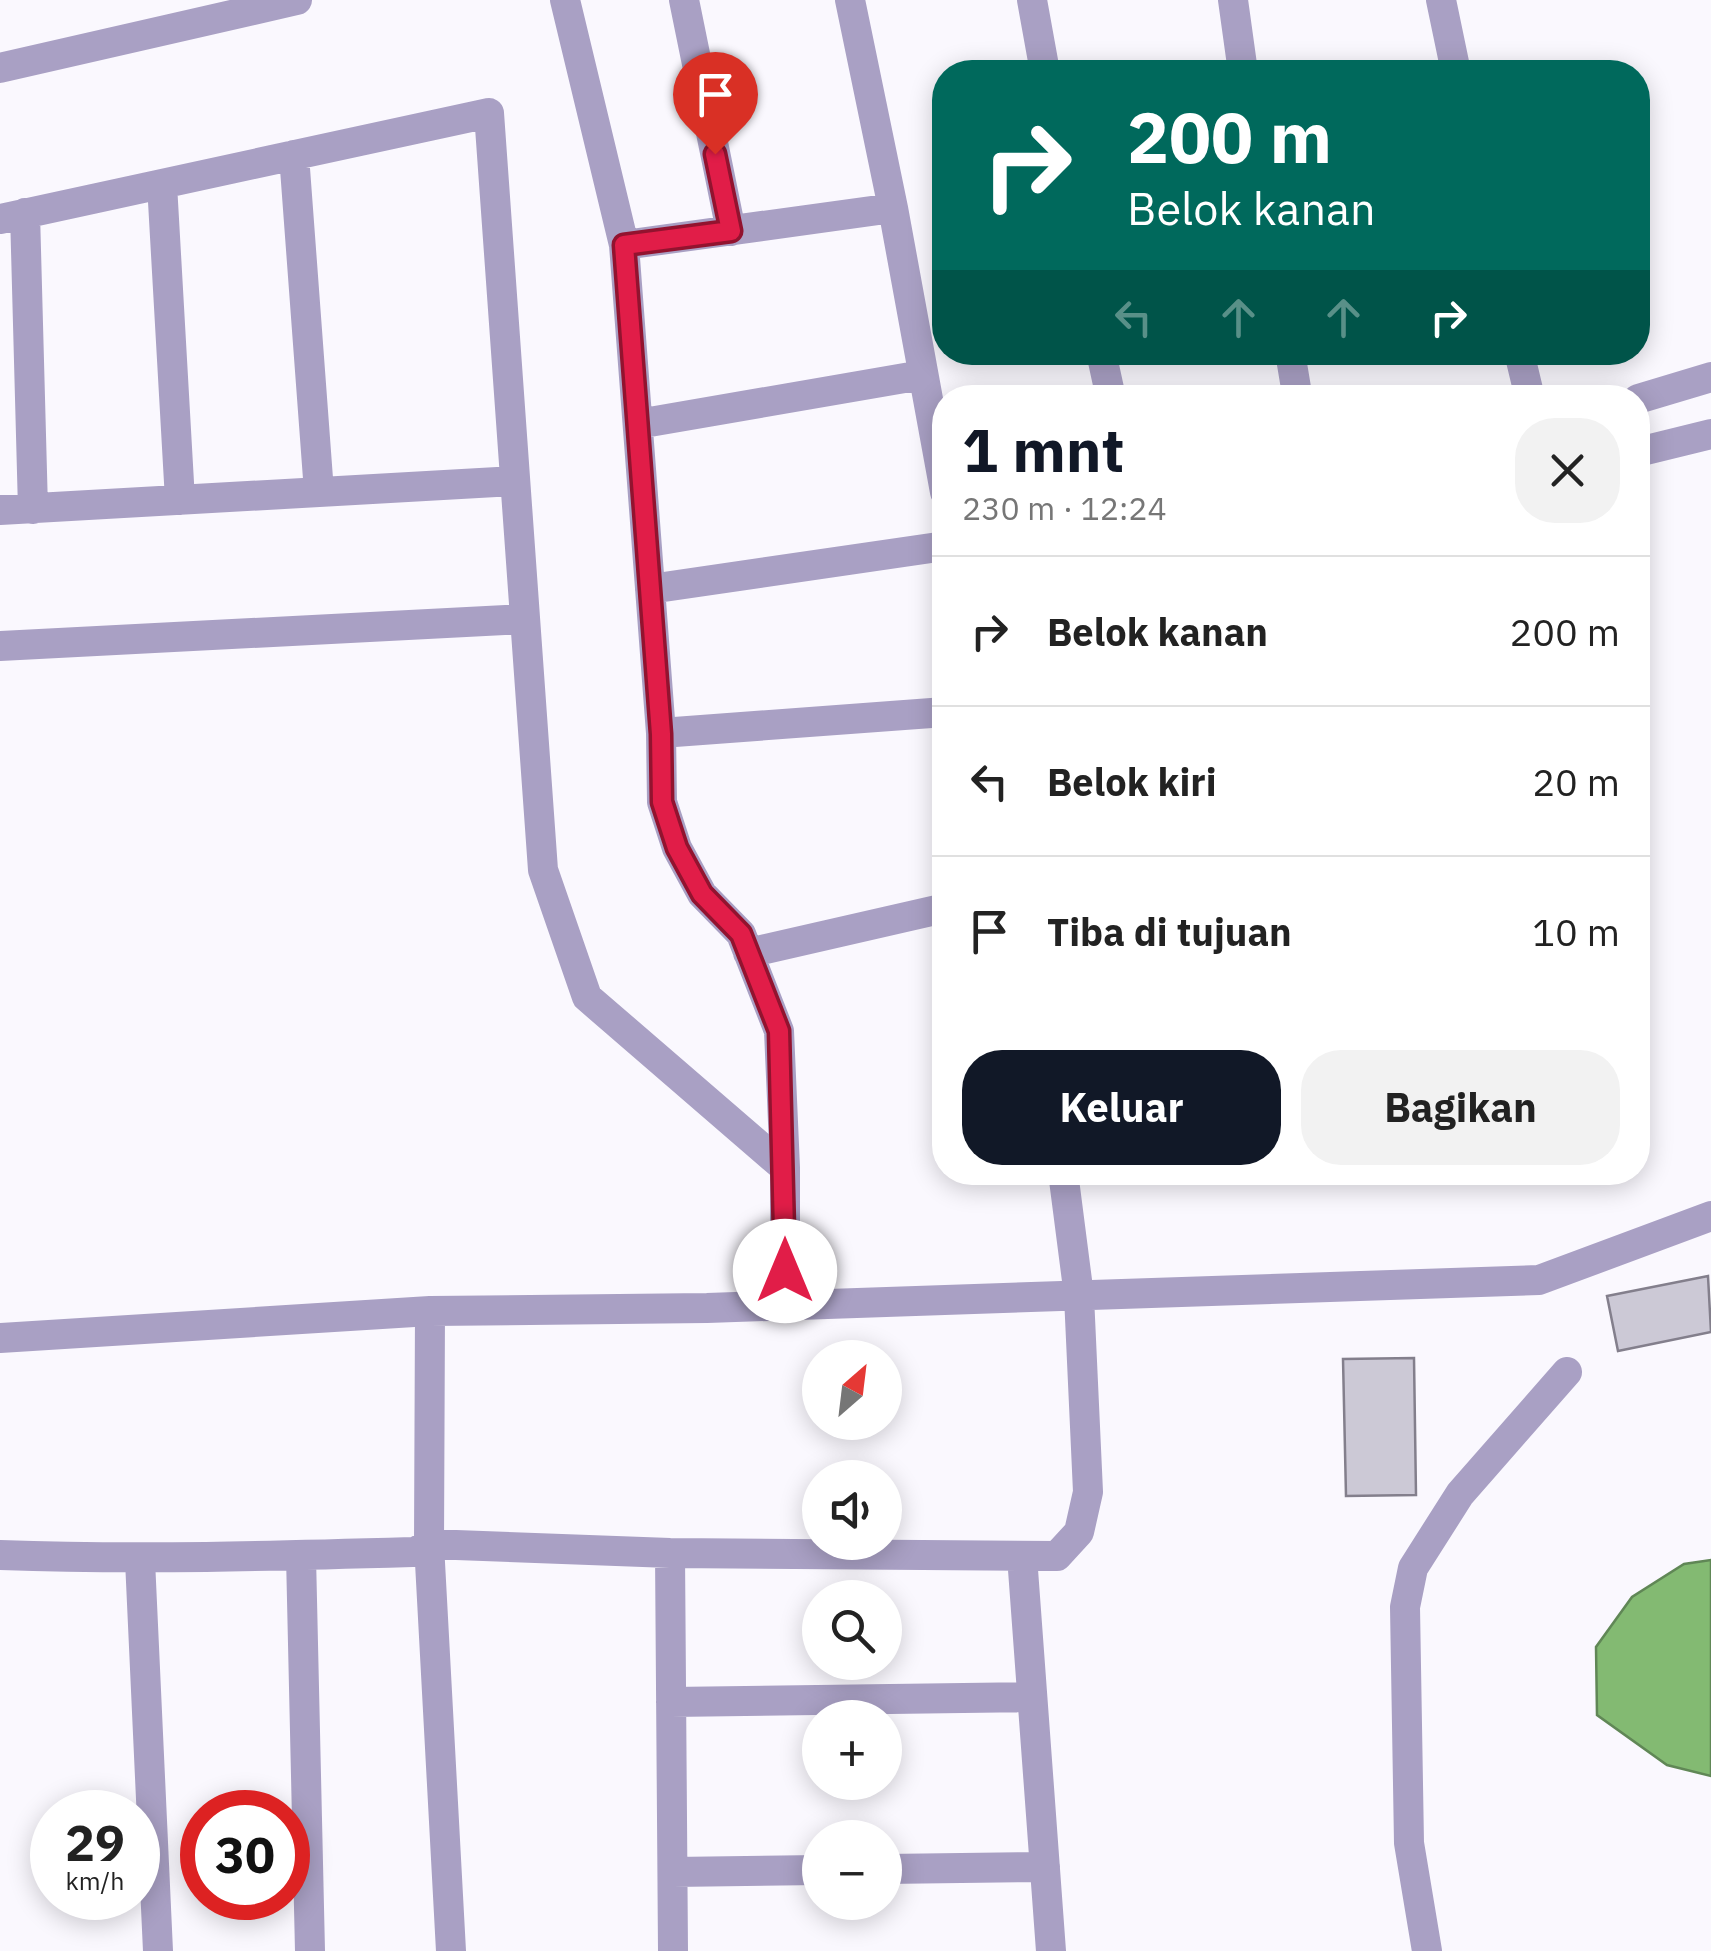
<!DOCTYPE html>
<html lang="id">
<head>
<meta charset="utf-8">
<style>
  body { margin:0; font-family:"IBM Plex Sans",sans-serif; background:#f2f2f2; color:#222; height:100vh; display:flex; flex-direction:column; font-size:38px; white-space:nowrap }
  * { box-sizing:border-box; margin:0 }
  p { font-size:32px; color:#767676 }
  .icon { flex:none; width:55px; height:55px; fill:none; stroke:currentColor; stroke-width:2; stroke-linecap:round; stroke-linejoin:round }
  .map { position:relative; flex:1; overflow:hidden }
  .panel { position:absolute; left:932px; top:385px; width:718px; height:800px; display:flex; flex-direction:column; background:#fff; border-radius:40px; box-shadow:0 5px 25px #0003 }
  .panel>* { flex:none }
  .top-card { position:absolute; left:932px; top:60px; width:718px; height:305px; border-radius:40px; box-shadow:0 5px 25px #0003; background:#00695c; color:#fff; overflow:hidden }
  .needle { width:65px; rotate:28deg }
  .tools { position:absolute; left:802px; top:1340px; display:grid; gap:20px }
  .tools a { display:grid; place-items:center; width:100px; height:100px; border-radius:50%; background:#fff; box-shadow:0 5px 25px #0003; font-size:50px }
  .speed { position:absolute; left:30px; top:1790px; display:flex; gap:20px; font-size:50px; font-weight:700; text-align:center }
  .speed>* { display:grid; place-content:center; width:130px; height:130px; border-radius:50%; background:#fff; box-shadow:0 5px 25px #0003; line-height:1 }
  .speed small { font-size:25px; font-weight:400 }
  .speed .limit { border:15px solid #d22; background:#fff; color:#111 }
  .pin { position:absolute; display:grid; place-items:center; width:85px; height:85px; color:#fff; margin:-102px -42px; border-radius:50% 50% 50% 0; rotate:-45deg; box-shadow:0 0 10px #0007 }
  .pin .icon { rotate:45deg }
  .me { position:absolute; width:110px; margin:-55px; rotate:0deg; stroke-linejoin:round; filter:drop-shadow(0 0 8px #0008) }
  .turn { display:flex; align-items:center; gap:35px; height:210px; padding:0 30px; font-size:45px }
  .turn .icon { width:130px; height:130px; stroke-width:2.5 }
  .turn b { display:block; font-size:70px; line-height:85px }
  .lanes { display:flex; align-items:center; height:95px; padding:0 30px; background:#0003; justify-content:center; gap:50px; direction:ltr }
  .lanes .off { opacity:.35 }
  .round { display:grid; place-items:center; flex:none; width:105px; height:105px; border-radius:40px; background:#f2f2f2 }
  .summary { display:flex; align-items:center; justify-content:space-between; height:170px; padding:0 30px }
  h1 { font-size:60px; font-weight:700; line-height:75px; color:#111827 }
  .primary-button { display:flex; gap:20px; margin-top:auto; padding:20px 30px }
  .primary-button a { flex:1; height:115px; border-radius:40px; background:#111827; color:#fff; font-size:40px; font-weight:700; line-height:115px; text-align:center }
  .primary-button a+a { background:#f2f2f2; color:#222 }
  ul { padding:0; list-style:none }
  li { display:flex; align-items:center; gap:30px; height:150px; padding:0 30px; border-top:2px solid #e0e0e0 }
  li div { flex:1 }
  li b { display:block; font-size:38px }
  li em { font-style:normal }
  .map>svg:first-child { display:block }
  .water { fill:#83ba72; stroke:#608756; stroke-width:2.5 }
  .building { fill:#ccc9d6; stroke:#837f8c; stroke-width:2.5 }
  .lines { fill:none; stroke-linecap:round; stroke-linejoin:round }
  .minor { stroke:#a9a0c4; stroke-width:30 }
  .route-casing { stroke:#92132f; stroke-width:25 }
  .route { stroke:#e11d48; stroke-width:18 }
</style>
</head>
<body>
<div class="map">
<svg width="1711" height="1951" viewBox="0 0 1711 1951">
  <rect width="100%" height="100%" fill="#faf8fe"/>
  <!-- water -->
  <path class="water" d="M1711,1560v216l-44,-11 -70,-50 -1,-68 36,-50 52,-33z"/>
  <!-- building -->
  <path class="building" d="M1708,1276l3,56 -93,19 -11,-55z
    M1414,1358l2,137 -70,1 -3,-137z"/>
  <g class="lines">
    <!-- minor -->
    <path class="minor" d="M565,0l59,245 37,488 1,69 15,46 25,46 39,40 38,97 6,137v137
      M684,0l47,231
      M850,0l43,208 52,284
      M1032,0l13,72
      M1233,0l10,72
      M1441,0l15,72
      M0,68l297,-68
      M294,155l25,337
      M162,184l18,316
      M25,213l8,296
      M0,219l489,-106 54,757 44,127 198,171
      M624,245l269,-37
      M1101,352l10,46
      M1290,352l6,36 -4,10
      M1519,352l11,46
      M1638,399l73,-22
      M638,424l284,-49
      M1638,452l73,-18
      M0,510l515,-29
      M650,589l295,-43
      M0,646l525,-27
      M661,733l284,-21
      M748,953l197,-45
      M430,1311l-1,233 22,407
      M0,1338l430,-27 277,-3 832,-28 172,-64
      M670,1553l3,398
      M0,1555c139,5 276,1 415,-3l14,-8 241,9 387,3 22,-24 9,-40 -9,-196 -16,-124
      M301,1556l9,395
      M1022,1556l29,395
      M140,1560l18,391
      M671,1702l361,-5
      M885,1869l160,-2
      M673,1872l147,-2
      M1427,1951l-18,-108 -4,-236 8,-39 47,-74 107,-122"/>
  </g>
  <g class="lines">
    <defs>
      <path id="route" d="M715,154l16,77 -107,14 37,489 1,68 15,46 25,46 39,40 38,97 6,240"/>
    </defs>
    <!-- route casing -->
    <use href="#route" class="route-casing"/>
    <!-- route -->
    <use href="#route" class="route"/>
  </g>
</svg>
<div class="tools">
<a><svg class="needle" viewBox="-14 -14 28 28"><path d="M0-13l5 13h-10z" fill="#e53935"/><path d="M0 13l5-13h-10z" fill="#767676"/></svg></a>
<a><svg class="icon" aria-label="sound" viewBox="0 0 24 24"><path d="M4 9h4l5-4v14l-5-4H4zM17 9q2 3 0 6"/></svg></a>
<a><svg class="icon" aria-label="search" viewBox="0 0 24 24"><circle cx="10" cy="10" r="6"/><path d="M15 15l6 6"/></svg></a>
<a>+</a>
<a>−</a>
</div>
<div class="speed"><div>29<small>km/h</small></div><div class="limit">30</div></div>
<div class="pin" style="left:715px;top:154px;background:#d93025"><svg class="icon" aria-label="arrive" viewBox="0 0 24 24"><path d="M6 21V4h12l-3 4 3 4H6"/></svg></div>
<svg class="me" style="left:785px;top:1271px" viewBox="-20 -20 40 40"><circle r="19" fill="#fff"/><path d="M0-13L10 11 0 6-10 11z" fill="#e11d48"/></svg>
<div class="top-card">
<div class="turn"><svg class="icon" aria-label="right" viewBox="0 0 24 24"><path d="M7 20v-9h11M14 6l5 5-5 5"/></svg><div><b>200 m</b>Belok kanan</div></div>
<div class="lanes"><svg class="icon off" aria-label="left" viewBox="0 0 24 24"><path d="M17 20v-9H6M10 6l-5 5 5 5"/></svg><svg class="icon off" aria-label="ahead" viewBox="0 0 24 24"><path d="M12 20V5M6 11l6-6 6 6"/></svg><svg class="icon off" aria-label="ahead" viewBox="0 0 24 24"><path d="M12 20V5M6 11l6-6 6 6"/></svg><svg class="icon" aria-label="right" viewBox="0 0 24 24"><path d="M7 20v-9h11M14 6l5 5-5 5"/></svg></div>
</div>
<section class="panel">
<div class="summary"><div><h1>1 mnt</h1><p>230 m · 12:24</p></div><a class="round"><svg class="icon" aria-label="close" viewBox="0 0 24 24"><path d="M6 6l12 12M18 6L6 18"/></svg></a></div>
<ul>
<li><svg class="icon" aria-label="right" viewBox="0 0 24 24"><path d="M7 20v-9h11M14 6l5 5-5 5"/></svg><div><b>Belok kanan</b></div><em>200 m</em></li>
<li><svg class="icon" aria-label="left" viewBox="0 0 24 24"><path d="M17 20v-9H6M10 6l-5 5 5 5"/></svg><div><b>Belok kiri</b></div><em>20 m</em></li>
<li><svg class="icon" aria-label="arrive" viewBox="0 0 24 24"><path d="M6 21V4h12l-3 4 3 4H6"/></svg><div><b>Tiba di tujuan</b></div><em>10 m</em></li>
</ul>
<div class="primary-button"><a>Keluar</a><a>Bagikan</a></div>
</section>
</div>
</body>
</html>
